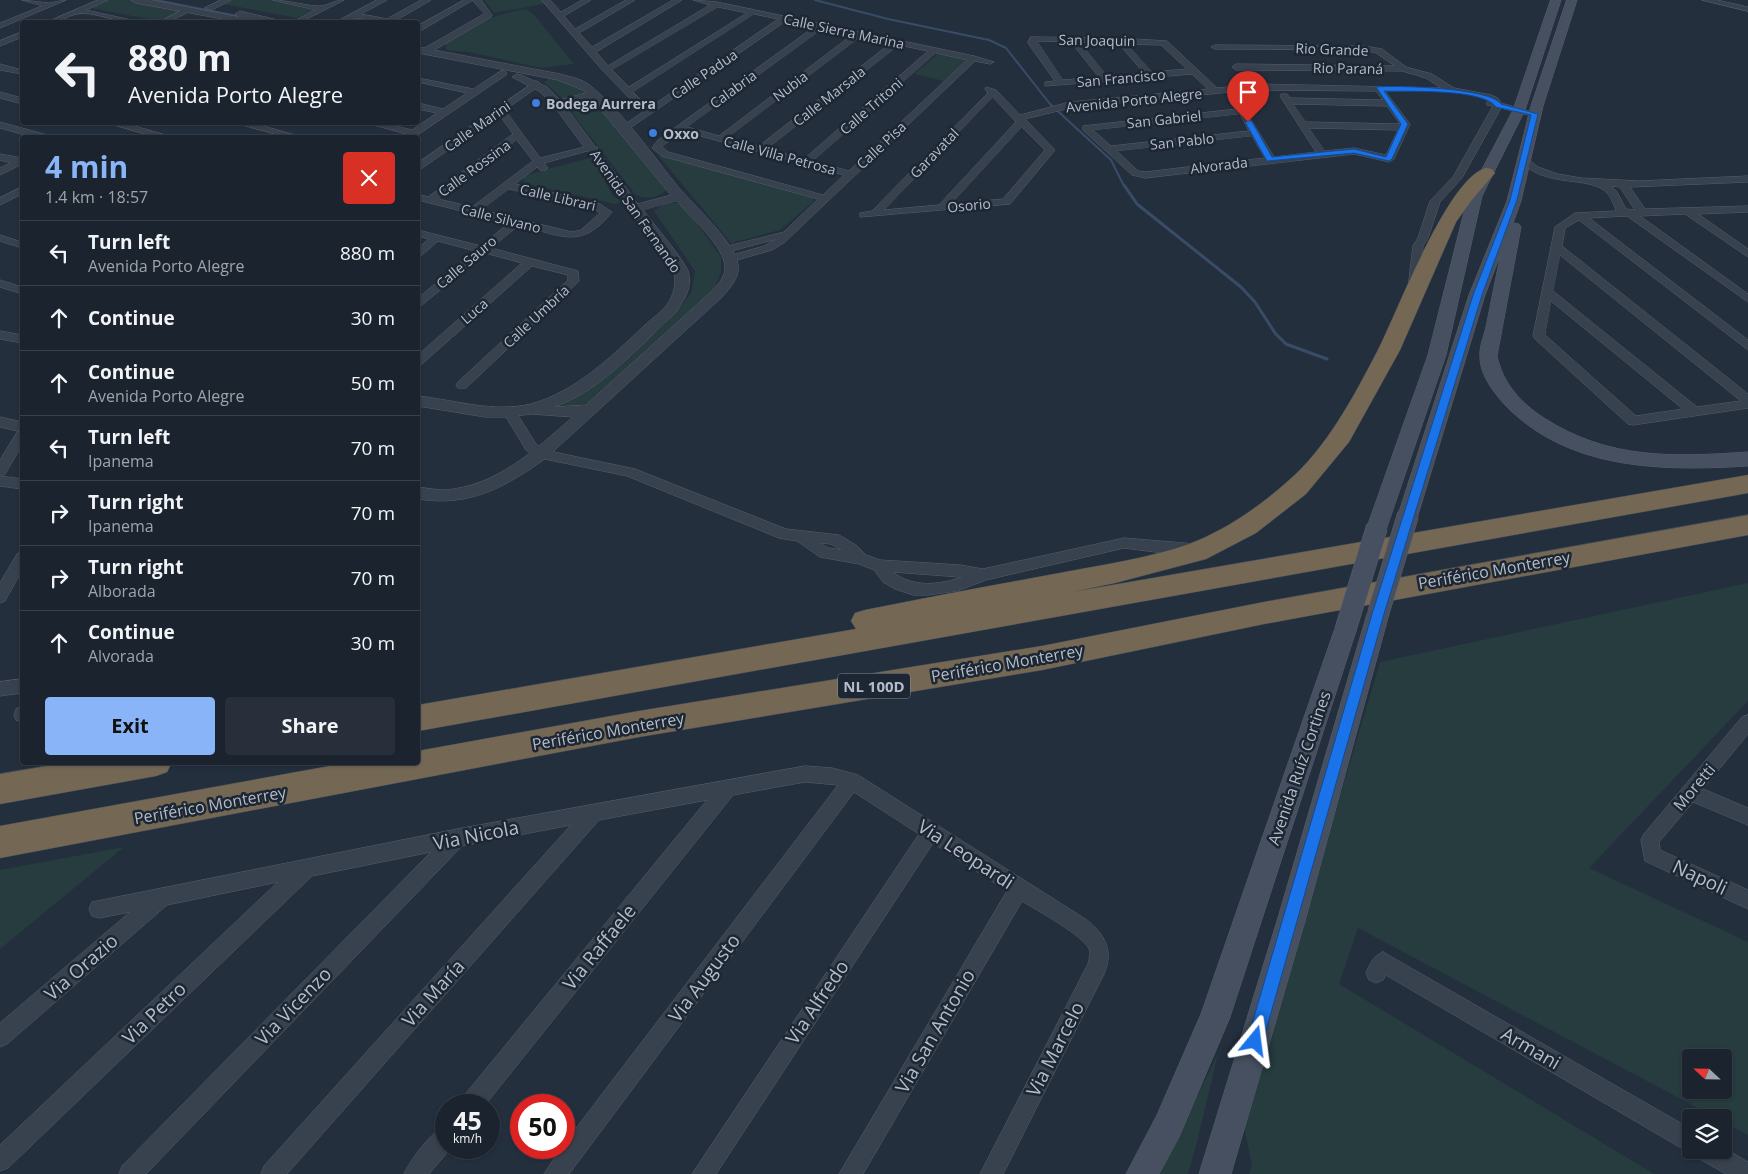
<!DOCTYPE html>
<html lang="en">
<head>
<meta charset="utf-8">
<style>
  body { margin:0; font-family:"Open Sans",sans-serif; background:#282f3a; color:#f1f3f6; height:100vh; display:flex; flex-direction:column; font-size:19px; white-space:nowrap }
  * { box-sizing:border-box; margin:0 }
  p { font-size:16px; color:#a0a4aa }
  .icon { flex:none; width:28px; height:28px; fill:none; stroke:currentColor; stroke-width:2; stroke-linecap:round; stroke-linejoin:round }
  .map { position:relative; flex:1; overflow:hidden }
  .drawer { position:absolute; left:20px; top:135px; width:400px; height:630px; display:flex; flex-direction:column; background:#1b232e; border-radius:5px; box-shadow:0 1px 4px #0004,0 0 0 1px #39404a }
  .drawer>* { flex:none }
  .hud { position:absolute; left:20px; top:20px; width:400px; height:105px; border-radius:5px; box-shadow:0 1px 4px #0004,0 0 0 1px #39404a; background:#1b232e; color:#f1f3f6; overflow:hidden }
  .needle { width:32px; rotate:292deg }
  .tools { position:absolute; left:1682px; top:1049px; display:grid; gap:10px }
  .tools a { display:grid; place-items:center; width:50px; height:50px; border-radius:5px; background:#1b232e; box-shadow:0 1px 4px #0004,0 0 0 1px #39404a; font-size:25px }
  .speed { position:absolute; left:435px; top:1094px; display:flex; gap:10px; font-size:25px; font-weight:700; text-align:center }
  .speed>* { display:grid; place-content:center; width:65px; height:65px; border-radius:50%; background:#1b232e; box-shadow:0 1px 4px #0004,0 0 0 1px #39404a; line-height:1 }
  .speed small { font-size:12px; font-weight:400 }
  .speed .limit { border:8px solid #d22; background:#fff; color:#111 }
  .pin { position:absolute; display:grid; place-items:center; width:42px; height:42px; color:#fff; margin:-51px -21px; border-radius:50% 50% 50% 0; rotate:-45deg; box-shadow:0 0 5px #0007 }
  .pin .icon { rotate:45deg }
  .me { position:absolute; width:55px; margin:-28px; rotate:16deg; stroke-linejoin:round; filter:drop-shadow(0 0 4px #0008) }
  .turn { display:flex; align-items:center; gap:18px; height:105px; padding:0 25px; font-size:22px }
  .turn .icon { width:65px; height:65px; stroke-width:2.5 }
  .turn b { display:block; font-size:35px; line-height:42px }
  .round { display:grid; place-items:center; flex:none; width:52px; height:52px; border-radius:5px; background:#282f3a }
  .head { display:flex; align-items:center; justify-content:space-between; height:85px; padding:0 25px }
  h1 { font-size:30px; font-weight:700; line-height:38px; color:#8ab4f8 }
  .action { display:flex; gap:10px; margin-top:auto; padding:10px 25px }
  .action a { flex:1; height:58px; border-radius:5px; background:#8ab4f8; color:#111; font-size:20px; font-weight:700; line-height:58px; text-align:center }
  .action a+a { background:#282f3a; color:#f1f3f6 }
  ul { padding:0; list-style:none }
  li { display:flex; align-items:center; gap:15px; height:65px; padding:0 25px; border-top:1px solid #39404a }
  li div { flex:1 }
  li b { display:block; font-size:19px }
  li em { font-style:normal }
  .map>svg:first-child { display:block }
  .green { fill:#263c3f; fill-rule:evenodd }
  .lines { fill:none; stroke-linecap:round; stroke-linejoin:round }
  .stream-far1 { stroke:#394c67; stroke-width:2 }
  .stream { stroke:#394c67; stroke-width:3 }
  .minor-casing { stroke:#565f6c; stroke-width:1 }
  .tertiary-casing { stroke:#565f6c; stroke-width:1 }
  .secondary-casing { stroke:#565f6c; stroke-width:1 }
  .motorway-casing { stroke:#434c59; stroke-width:1 }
  .minor { fill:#38414e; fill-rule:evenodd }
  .tertiary { fill:#38414e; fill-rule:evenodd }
  .secondary { fill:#465061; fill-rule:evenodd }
  .motorway { fill:#746855; fill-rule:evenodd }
  .secondary-bridge-casing { stroke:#565f6c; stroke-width:22; stroke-linecap:butt }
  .secondary-bridge { stroke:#465061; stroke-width:21 }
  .route { fill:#1a73e8; stroke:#114b97 }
  .shop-dot { fill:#3f7fe0; stroke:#1d2633; stroke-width:2 }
  .labels { text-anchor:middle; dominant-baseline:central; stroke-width:5; stroke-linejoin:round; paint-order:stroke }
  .far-street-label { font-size:14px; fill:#b4bcc9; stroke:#1d2633 }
  .far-poi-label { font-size:14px; font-weight:bold; fill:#b4bcc9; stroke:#1d2633; text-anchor:start }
  .shield { fill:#1d2633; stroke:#878f9c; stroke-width:1 }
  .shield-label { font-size:15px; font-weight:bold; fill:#b4bcc9 }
  .street-label { font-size:16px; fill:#b4bcc9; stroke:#1d2633 }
  .near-street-label { font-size:19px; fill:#b4bcc9; stroke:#1d2633 }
</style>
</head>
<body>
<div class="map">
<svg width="1748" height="1174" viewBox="0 0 1748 1174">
  <rect width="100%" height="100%" fill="#242f3e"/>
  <!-- green -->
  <path class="green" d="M109,0h18l57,10 -25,11 -69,-13z
    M228,0h40l49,8 -20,10 -74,-14z
    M484,0h58l2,4 -50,9z
    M526,9l9,7 39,48 -33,4 -72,-16 -22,-2 -2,-6 -4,-1c29,-18 51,-28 85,-34z
    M938,54l29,7 -23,20 -30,-7z
    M554,76l10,2 25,15 -26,6 -19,-17z
    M592,97l77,91c-9,9 -23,13 -34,6l-70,-90z
    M658,155l155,43v4l-33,28 -49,13z
    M594,157l18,38 11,7 -8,2 -92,-21 1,-6 9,-4z
    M666,203h11l7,3 37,51v16l-8,17 -123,112 -10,3 -20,1 25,-14 95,-85 11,-14 4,-22 -41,-60z
    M1748,583v118l-159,167 159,74v193l-24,-13v-4l-9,-1 -357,-189 -19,56 315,190h-405l3,-8 -9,-45 137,-459zM1691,1058h33v32h-33z
    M124,847l-124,102v-79z
    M1218,1054l-21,88 -9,32h-29z"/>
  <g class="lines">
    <!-- stream-far1 -->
    <path class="stream-far1" d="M156,0l86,17
      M815,0l73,19 101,21 17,8 44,56 61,56 13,26"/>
    <!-- stream -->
    <path class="stream" d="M1124,185l13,19 104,83 14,15 20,31 11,11 41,15"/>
    <defs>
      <path id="minor" d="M22,0l27,3 17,-3 -66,28v-5l42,-17z
        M98,0h10l-22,10 54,12c-19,3 -48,-12 -63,-8 -11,2 -18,10 -30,8z
        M221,0h10l-19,10 -7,-2z
        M273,0c14,0 38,7 48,6 8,-1 14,-6 23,-6l-43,22h-9l23,-12z
        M377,0h10l-26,14 26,5 34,-19h10l-36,21 1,1 -41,-4 -10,4h-9z
        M464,0h9l-51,30h-4v-4z
        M473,0h8l11,15 -1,2 -62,36h-6v-4l61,-35z
        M542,0h8l11,12 21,-12h9l-27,16 11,13 51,-29h9l-56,33 13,14 81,-47h9l-86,52 12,14 102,-61 -17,-5 24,2 257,54 20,6 -4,2 -15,-3 -190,181 -13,8 -42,12 -5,-3 1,-2 38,-11 12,-7 -52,14 -5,-3 1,-2 64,-16 34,-33 -156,-43 -10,-8 6,-8 156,-113 -28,-6 -162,111 -3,-1v-4l22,-15 -39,-40zM718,7l29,6 -118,74 -17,-17zM754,14l24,5 -129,89 -16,-16zM822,29l30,6 -133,101 -32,-9zM860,37l31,6 -132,103 -32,-8zM899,45l29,6 -124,108 -37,-10zM936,53l31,7 -118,111 -36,-10zM682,131l162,44 -21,20 -155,-43 -6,-5z
        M1702,0h15l31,7v4z
        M186,8l7,2 -25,12h-9z
        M22,32v5l-22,9v-5z
        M1031,37l88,1 48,3 50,47 39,-4 185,4 -15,-10 -24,-7 -166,-1 -4,-3 4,-3 159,2 -19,-13 -12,-3 -149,-1 -4,-2 4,-2 149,1 18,3 24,18 26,7 22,14 37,7 7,3 3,5 38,11 -4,3 -34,-9 -39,70 -22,24 -12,36 -5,8 -3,42 -6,3 -6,-3 5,-42 5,-8 12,-37 23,-24 40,-71 -6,-1 -1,-2 3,-2c-31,-14 -71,-10 -104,-10l25,33 -16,35 -5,3 -35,-8 -209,24 -13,-3 -49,-45v-4l154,-17 -8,-15 1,-2 -160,16 -45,11 30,31 -45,54 -150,13v-4l12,-2 116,-118 -3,-4 1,-2 10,3 24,25 50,-13 138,-13 -16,-15 -147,12v-4l10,-1 -27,-38zM1037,41l34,1 28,35 -36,3zM1080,42l38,1 26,30 -37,3zM1127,44l34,1 26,24 -35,3zM1256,90l120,1 7,9 -93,-2 -3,-4h-6l-1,2 36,56 -42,5 -40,-65zM993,97l23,25 -77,83 -55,5zM1293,104l94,2 13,18 -94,-2zM1240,114l9,17 -138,15 -18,-16zM1022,127l23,23 -42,49 -52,5zM1309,128l89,2 -12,25 -32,-7 -29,3zM1252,136l13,22 -120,14 -7,-1 -21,-20z
        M0,64l22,6v4l-22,-4z
        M503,70l4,3 -1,2 -93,63h-11l4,-4 -43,-12h17l32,8 25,-17 -19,-4v-6l25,6 24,-16 -49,-11v-4l55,11z
        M536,81l3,1v4l-34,24 35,48 53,-13 5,3 -54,15 4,5 -2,2h-6l-3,-3 -22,17 85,20 12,8c-31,39 -52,23 -93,13l-28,23 87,23 1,10 -113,107h-8l-2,-3 2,-3 110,-102v-5l-36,-9 -110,98 -4,1v-10l104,-92 -37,-10 -63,52 -4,1v-8l57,-47 -37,-10 -16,14 -4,1v-8l11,-9 -11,-3v-6l63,16 28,-23 -91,-23v-6l10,3 85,-63 -14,-20 -78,55 -3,1v-7zM517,140l16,21 -61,46 -34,-8zM509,189l84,19 7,5 -19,17 -9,2 -91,-22z
        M0,92l22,6v6l-22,-6z
        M0,122l51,14 1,2h-16l-36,-10z
        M104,122h17l55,16h-17z
        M232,122h17l57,16h-17z
        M0,154l22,4v6l-22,11v-7l11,-5 -11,-3z
        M1524,156l14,11 20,7 23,4 58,3 109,-5v6l-118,5 15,22 103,-3v6l-50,2 50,35v8l-63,-43 -45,2 108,78v8l-121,-86 -38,2 159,122v10l-169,-130 -14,8 -3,18 186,148v14l-115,17 -5,-1 -93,-85 -2,-3 22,-109 20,-14 41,-2c-2,-6 -5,-14 -9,-18 -18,-19 -64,-3 -88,-34zM1611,186l9,1 15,23 -9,-1 -9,-17zM1560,255l181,146 -44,6 -144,-116zM1551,301l132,108 -47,7 -91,-81z
        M22,187v7l-22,11v-7z
        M0,235l22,7v6l-22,-7z
        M0,280l22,7v7l-22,-7z
        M509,408l5,1 22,35 8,6 91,19 151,60 53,6 17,10 10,10 14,5 80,5 23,4 141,-31 72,6 2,4 -2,4 -25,2 -47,-6 -138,32 -29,11 -29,4h-15l-18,-6 -12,-7 -9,-12 -15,-6 -39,-7 -23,-16 -18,-3 -152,-62 -92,-19 -9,-7 -23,-38zM820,543l11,1 11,6 -13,-2zM893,572l67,5h2c-23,8 -49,11 -69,-5z
        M22,431v14l-17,29 -5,2v-16l17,-28z
        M0,476l22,3v10l-22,-3z
        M22,552v18l-17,31 -5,2v-20l17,-29z
        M22,679v14l-22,3v-14z
        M22,707v15l-6,-2 -2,-5 2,-6z
        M1748,715v19l-45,55 45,19v17l-55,-23 -34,40 1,8 88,40v19l-103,-48 -4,-21 3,-6 98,-117z
        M805,766l27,2 26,7 229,145c18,15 27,31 17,54l-101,200h-23l108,-210c1,-4 3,-11 1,-15 -5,-13 -54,-40 -67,-48l-159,273h-24l168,-283 -74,-48 -217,331h-24l227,-340 -65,-42 -285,382h-25l17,-26h3v-4l274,-359 -33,-3 -72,13 -248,310h-25l3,-8 244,-297 -108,20 -312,354h-26l3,-8 307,-341 -109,21 -316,328h-27l3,-8 309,-314 -119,24 -304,292 -8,3v-26l278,-263 -111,23 -160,139 -7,3v-24l130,-111 -31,6 -7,-2 -3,-7 3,-7 365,-73z
        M1383,952l308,177v21h33v-2l24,14v12h-22l-28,-16 -3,-8 -4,2 -8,-3 -297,-174 -3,5 -7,3 -7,-3 -3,-7c4,-9 7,-17 17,-21z
        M446,1125v23h5l-22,26h-25c6,-14 28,-43 42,-49z"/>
      <path id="tertiary" d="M131,0h20l88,17 -4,-3 5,-3 46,11 -31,-2 2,2h-18l-103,-19z
        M418,47l142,27c11,3 23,5 32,13 33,27 59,67 87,101 14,16 57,56 59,77 2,13 -9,24 -17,33l-175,160c-42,30 -76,49 -128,41v-12c8,1 18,3 26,3 52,-3 92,-41 129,-73l-42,-3 -23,3h-23l-67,-11v-10c37,4 75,17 113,8 44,-12 80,-47 112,-77 9,-9 21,-16 27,-27 5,-10 6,-19 4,-30l-120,-164 -15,-15 -27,-14 5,-3 4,1 26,12 13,13 26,-7 -3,-3 -25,-10 -140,-27zM591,98l80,97 -33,9 -73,-98zM677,201c12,15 49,47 48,67 0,10 -8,17 -14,24l-125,113 -32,2c48,-17 85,-61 122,-95 8,-12 17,-25 12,-41 -4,-11 -36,-49 -45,-61z
        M0,331l22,4v8l-22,-4z
        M0,417l22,5v10l-22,-5z"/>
      <path id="secondary" d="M1551,0h10l-36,110 -43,86 -36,159 -59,172 -3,5 -7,2 -7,-2 -3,-5 61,-172 40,-159 45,-86z
        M1567,0h10l-34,106 -22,95 -8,22 6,1 2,3 -24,129c6,28 24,47 47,62 65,42 130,39 204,34v14c-84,5 -178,5 -242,-60 -12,-13 -26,-31 -26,-49 -1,-10 4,-21 6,-30 5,-25 10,-50 15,-74l-16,42 -67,220 -3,5 -7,2 -7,-2 -3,-5 71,-220 38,-94 24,-95z
        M1378,605l8,3 3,6 -84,307 -74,253h-32l78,-253 90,-307 3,-6z
        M1345,622l8,3 3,6 -126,386 -51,120 -20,37h-33l31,-59 44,-101 133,-383 3,-6z"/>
      <path id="motorway" d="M1486,168l6,1 3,4 -24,28 -15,21 -56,128 -51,92 -43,52 -50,39 -50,26 -91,24 -43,9 676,-117v18l-1330,238v-26l438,-76 -5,-8 4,-8 10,-3c65,-13 130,-25 195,-37 42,-8 90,-15 129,-29 35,-13 70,-37 98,-62 40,-34 67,-86 91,-132 19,-37 70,-173 108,-182z
        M1748,515v20l-484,89 -222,46 -403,67 -639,121v-32l352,-64h66v-11l221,-40 403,-65 222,-44z
        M70,762h102l-5,10 -11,4 -156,28v-30z"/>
    </defs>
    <!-- minor casing -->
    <use href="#minor" class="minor-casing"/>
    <!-- tertiary casing -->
    <use href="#tertiary" class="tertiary-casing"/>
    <!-- secondary casing -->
    <use href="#secondary" class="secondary-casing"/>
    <!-- motorway casing -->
    <use href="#motorway" class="motorway-casing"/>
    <!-- minor -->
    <use href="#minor" class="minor"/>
    <!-- tertiary -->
    <use href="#tertiary" class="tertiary"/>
    <!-- secondary -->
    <use href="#secondary" class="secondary"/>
    <!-- motorway -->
    <use href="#motorway" class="motorway"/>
    <defs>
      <path id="secondary-bridge" d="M1378,614l30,-99
        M1345,631l32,-104"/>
    </defs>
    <!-- secondary-bridge casing -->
    <use href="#secondary-bridge" class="secondary-bridge-casing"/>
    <!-- secondary-bridge -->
    <use href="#secondary-bridge" class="secondary-bridge"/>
  </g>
  <!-- route -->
  <path class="route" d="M1376,87c20,-2 115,1 125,17l37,10 -21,86 -35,95 -98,319 -121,427 -2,5 -6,3 -5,-3 -3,-5 125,-427 101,-319 37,-95 21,-85 -35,-8c-12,-19 -90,-15 -112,-16l24,33 -16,35 -3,2 -35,-8 -87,8 -22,-39 6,-2 21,37 82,-8 32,8 15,-33z"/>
  <!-- markers -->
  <g class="shop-dot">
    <circle cx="536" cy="103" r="5"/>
    <circle cx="653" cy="133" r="5"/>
  </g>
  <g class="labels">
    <!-- far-street labels -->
    <g class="far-street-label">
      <text transform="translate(844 31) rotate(12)">Calle Sierra Marina</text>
      <text transform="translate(1097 40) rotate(1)">San Joaquin</text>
      <text transform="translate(1332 49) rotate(2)">Rio Grande</text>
      <text transform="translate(1348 68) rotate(1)">Rio Paraná</text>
      <text transform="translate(704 74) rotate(-34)">Calle Padua</text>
      <text transform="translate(1121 78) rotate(-5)">San Francisco</text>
      <text transform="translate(790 86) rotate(-37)">Nubia</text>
      <text transform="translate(733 89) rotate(-36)">Calabria</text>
      <text transform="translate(829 96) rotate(-38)">Calle Marsala</text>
      <text transform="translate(1134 100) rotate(-6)">Avenida Porto Alegre</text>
      <text transform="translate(871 106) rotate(-41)">Calle Tritoni</text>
      <text transform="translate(1164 119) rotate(-6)">San Gabriel</text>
      <text transform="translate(477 126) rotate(-35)">Calle Marini</text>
      <text transform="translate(1182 141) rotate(-6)">San Pablo</text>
      <text transform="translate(881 145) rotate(-43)">Calle Pisa</text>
      <text transform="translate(934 153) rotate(-46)">Garavatal</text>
      <text transform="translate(780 155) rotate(15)">Calle Villa Petrosa</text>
      <text transform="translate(1219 165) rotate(-7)">Alvorada</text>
      <text transform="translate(474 168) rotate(-36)">Calle Rossina</text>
      <text transform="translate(558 197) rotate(13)">Calle Librari</text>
      <text transform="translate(969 205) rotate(-5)">Osorio</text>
      <text transform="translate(636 211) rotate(55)">Avenida San Fernando</text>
      <text transform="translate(501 218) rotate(14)">Calle Silvano</text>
      <text transform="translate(466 262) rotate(-40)">Calle Sauro</text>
      <text transform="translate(474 311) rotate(-41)">Luca</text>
      <text transform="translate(536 316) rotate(-43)">Calle Umbría</text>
    </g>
    <!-- far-poi labels -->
    <g class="far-poi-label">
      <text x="546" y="103">Bodega Aurrera</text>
      <text x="663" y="133">Oxxo</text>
    </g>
    <!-- shield labels -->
    <rect class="shield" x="838" y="673.5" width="72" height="25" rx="4"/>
    <g class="shield-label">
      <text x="874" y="686">NL 100D</text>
    </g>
    <!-- street labels -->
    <g class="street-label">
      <text transform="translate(1494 570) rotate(-10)">Periférico Monterrey</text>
      <text transform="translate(1007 663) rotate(-10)">Periférico Monterrey</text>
      <text transform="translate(608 731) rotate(-10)">Periférico Monterrey</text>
      <text transform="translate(1299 768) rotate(-71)">Avenida Ruíz Cortines</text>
      <text transform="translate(1694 787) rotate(-50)">Moretti</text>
      <text transform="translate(210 805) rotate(-10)">Periférico Monterrey</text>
    </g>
    <!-- near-street labels -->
    <g class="near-street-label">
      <text transform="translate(476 835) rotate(-11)">Via Nicola</text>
      <text transform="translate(966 854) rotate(33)">Via Leopardi</text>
      <text transform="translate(1700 877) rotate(25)">Napoli</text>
      <text transform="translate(599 947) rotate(-51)">Via Raffaele</text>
      <text transform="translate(81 967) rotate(-41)">Via Orazio</text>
      <text transform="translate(704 978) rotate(-53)">Via Augusto</text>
      <text transform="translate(433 993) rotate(-48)">Via María</text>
      <text transform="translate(817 1002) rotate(-56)">Via Alfredo</text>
      <text transform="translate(293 1006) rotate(-46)">Via Vicenzo</text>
      <text transform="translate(154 1013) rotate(-44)">Via Petro</text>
      <text transform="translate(935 1031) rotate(-60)">Via San Antonio</text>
      <text transform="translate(1531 1048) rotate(30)">Armani</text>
      <text transform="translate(1055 1049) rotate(-63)">Via Marcelo</text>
    </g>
  </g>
</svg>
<div class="tools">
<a><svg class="needle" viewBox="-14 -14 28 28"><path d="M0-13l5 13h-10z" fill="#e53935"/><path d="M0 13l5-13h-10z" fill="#a0a4aa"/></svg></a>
<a><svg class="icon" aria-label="layers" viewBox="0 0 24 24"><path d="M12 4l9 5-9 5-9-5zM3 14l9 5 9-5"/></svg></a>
</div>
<div class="speed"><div>45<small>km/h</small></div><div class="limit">50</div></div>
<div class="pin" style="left:1248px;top:122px;background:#d93025"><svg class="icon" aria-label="arrive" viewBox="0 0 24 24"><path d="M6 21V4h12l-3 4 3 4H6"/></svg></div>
<svg class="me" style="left:1255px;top:1041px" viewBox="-20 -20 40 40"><path d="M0-17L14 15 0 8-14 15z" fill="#1a73e8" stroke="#fff" stroke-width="4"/></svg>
<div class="hud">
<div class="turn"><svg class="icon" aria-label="left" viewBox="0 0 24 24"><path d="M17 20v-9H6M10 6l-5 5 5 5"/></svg><div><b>880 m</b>Avenida Porto Alegre</div></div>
</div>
<section class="drawer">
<div class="head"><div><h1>4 min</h1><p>1.4 km · 18:57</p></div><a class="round" style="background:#d93025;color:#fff"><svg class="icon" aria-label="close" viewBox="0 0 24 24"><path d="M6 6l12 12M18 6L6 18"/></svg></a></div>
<ul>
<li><svg class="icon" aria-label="left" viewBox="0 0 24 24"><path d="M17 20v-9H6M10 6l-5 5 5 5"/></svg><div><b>Turn left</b><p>Avenida Porto Alegre</p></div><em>880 m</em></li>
<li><svg class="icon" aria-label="ahead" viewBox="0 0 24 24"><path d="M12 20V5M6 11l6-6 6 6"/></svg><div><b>Continue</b></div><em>30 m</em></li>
<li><svg class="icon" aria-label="ahead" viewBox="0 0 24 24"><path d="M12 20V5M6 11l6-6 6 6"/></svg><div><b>Continue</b><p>Avenida Porto Alegre</p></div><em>50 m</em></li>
<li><svg class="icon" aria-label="left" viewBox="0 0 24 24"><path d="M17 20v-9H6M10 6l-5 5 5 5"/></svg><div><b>Turn left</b><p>Ipanema</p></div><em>70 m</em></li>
<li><svg class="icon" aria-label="right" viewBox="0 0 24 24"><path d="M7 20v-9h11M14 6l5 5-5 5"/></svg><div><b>Turn right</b><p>Ipanema</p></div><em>70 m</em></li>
<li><svg class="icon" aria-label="right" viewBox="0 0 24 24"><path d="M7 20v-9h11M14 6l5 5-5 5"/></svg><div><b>Turn right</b><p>Alborada</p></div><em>70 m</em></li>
<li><svg class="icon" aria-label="ahead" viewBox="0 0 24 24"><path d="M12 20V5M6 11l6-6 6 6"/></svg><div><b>Continue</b><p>Alvorada</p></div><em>30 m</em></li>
</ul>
<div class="action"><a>Exit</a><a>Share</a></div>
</section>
</div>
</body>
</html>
